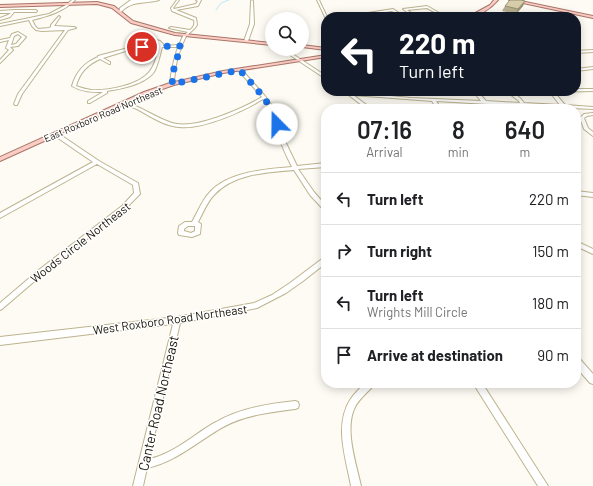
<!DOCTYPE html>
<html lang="en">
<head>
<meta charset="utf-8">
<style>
  body { margin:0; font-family:Barlow,sans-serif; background:#f6f6f6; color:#202124; height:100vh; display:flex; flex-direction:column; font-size:15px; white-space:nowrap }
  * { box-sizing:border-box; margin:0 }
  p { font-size:13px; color:#757577 }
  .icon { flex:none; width:22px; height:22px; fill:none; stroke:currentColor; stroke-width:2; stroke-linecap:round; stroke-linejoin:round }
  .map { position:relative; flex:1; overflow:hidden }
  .side { position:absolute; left:321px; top:104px; width:260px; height:284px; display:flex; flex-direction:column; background:#fff; border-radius:16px; box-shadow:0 2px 10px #0003 }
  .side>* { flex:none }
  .guide { position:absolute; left:321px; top:12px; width:260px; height:84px; border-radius:16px; box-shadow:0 2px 10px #0003; background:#111827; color:#fff; overflow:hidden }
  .buttons { position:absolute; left:265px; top:12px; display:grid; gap:8px }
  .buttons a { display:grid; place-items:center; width:44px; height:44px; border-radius:50%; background:#fff; box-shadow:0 2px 10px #0003; font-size:20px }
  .pin { position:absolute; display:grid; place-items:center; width:34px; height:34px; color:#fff; margin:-17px; border:2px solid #fff; border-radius:50%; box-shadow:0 1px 4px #0007 }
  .me { position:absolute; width:44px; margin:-22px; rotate:338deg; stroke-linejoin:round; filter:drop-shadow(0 0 3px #0008) }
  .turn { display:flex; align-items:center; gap:14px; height:84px; padding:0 12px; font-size:18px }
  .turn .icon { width:52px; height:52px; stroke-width:2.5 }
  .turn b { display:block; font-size:28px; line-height:34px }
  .eta { display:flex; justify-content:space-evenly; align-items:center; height:68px; text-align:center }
  .eta b { font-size:24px; font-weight:600; line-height:28px }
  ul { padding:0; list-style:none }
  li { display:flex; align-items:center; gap:12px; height:52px; padding:0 12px; border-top:1px solid #e0e0e0 }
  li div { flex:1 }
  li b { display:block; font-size:15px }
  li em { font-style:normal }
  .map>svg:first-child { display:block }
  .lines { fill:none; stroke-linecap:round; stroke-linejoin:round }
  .stream { stroke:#bde6f7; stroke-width:1 }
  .minor-casing { stroke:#bdb38f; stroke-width:2 }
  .major-casing { stroke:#a97568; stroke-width:2 }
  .minor { fill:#fff; fill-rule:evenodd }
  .major { fill:#faccc4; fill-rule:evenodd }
  .wall { fill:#b9b090 }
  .shaded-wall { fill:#969076 }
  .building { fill:#d7cda8; stroke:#969076 }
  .route { stroke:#1a73e8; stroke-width:7; stroke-dasharray:0 12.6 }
  .labels { text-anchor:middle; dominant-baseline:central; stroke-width:3; stroke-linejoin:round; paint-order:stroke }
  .far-street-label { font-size:10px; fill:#171306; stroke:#fff }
  .street-label { font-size:12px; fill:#171306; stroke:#fff }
  .near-street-label { font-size:14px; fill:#171306; stroke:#fff }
</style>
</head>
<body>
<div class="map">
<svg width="593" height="486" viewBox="0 0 593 486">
  <rect width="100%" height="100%" fill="#fdfbf3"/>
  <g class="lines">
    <!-- stream -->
    <path class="stream" d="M216,10l5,-7 8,-3"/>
    <defs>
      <path id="minor" d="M72,0h3c-12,12 -27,16 -43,20l3,6 3,3 11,-1 2,-1v-2l8,-9 1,1 -6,9 20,1 2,1 -8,2 -46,64 -5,11h-2l-1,-1 4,-10 47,-64 -23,1 -6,-1 -4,-4 -3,-6 -29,6v-2l49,-10 17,-9z
        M131,0h28c-14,4 -27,0 -38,12h-2l1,-4z
        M177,0h2l-6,8 1,1 22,-5 2,-3 -2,-1h5l-3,6 -22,4 20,8 1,7 -3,4 -8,7 -4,9 1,1c-8,10 -7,27 -10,39l-3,-1c1,-13 4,-25 8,-37h-16c-2,8 -4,18 -8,25 -9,12 -32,17 -47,19v2l-17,10h-2v-2l15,-9c-11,0 -21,0 -31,-6 4,-14 12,-23 26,-29v-1l34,-9 27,-1 -1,-3 -11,-3v-2h1l12,3 3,3v2l16,-1 4,-9 5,-4 -19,-4 2,-1 19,3c4,-3 5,-6 4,-10l-22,-9 -1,-3zM159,47c-2,8 -4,18 -9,24 -10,14 -42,20 -59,19 -5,-1 -10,-2 -15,-4 4,-14 11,-21 24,-27l9,5h1v-2l-7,-4 29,-9z
        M252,0l1,1 1,23 -6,17 -2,1 -2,-1 6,-17 1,-23z
        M317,0h2l8,17 -1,1 -1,-1z
        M427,6l14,8 -6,3h-4l7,-3 -11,-6 -20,2 10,7h-3l-11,-8z
        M393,9l12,8h-3l-10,-6 -21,3 3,3h-3l-3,-4z
        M14,10h22l1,1 -1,1h-22l-4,5 -10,3v-2l8,-3 3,-2h-11v-2z
        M474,14l8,2v1l-9,-1z
        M18,32l8,5 -8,9 -8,1 3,3 -13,13v-3l9,-10 -3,-2 3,-8 -9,2v-2l10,-2 2,-4zM18,34l4,3 -6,7 -5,1 3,-9z
        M281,49h4l41,27v3z
        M593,50v2l-17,1v-2z
        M593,67v2l-17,2v-2z
        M239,69h2l24,27 8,11 6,12 5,20 13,27 29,-3v4l-28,2 16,23 12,14v5l-2,-1 -14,-15 -16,-25c-27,2 -61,4 -80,25 -7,7 -11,18 -16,27l3,2 -1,10 -8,3 -13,-2 -1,-2 1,-7 6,-4h7c6,-10 10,-22 18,-30 18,-20 56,-23 82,-25 -5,-10 -10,-20 -13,-30 -4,-13 -6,-26 -16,-38 -19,12 -61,31 -84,28 -15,-1 -29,-11 -42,-18 -5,-2 -10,-3 -14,-6l2,-1c17,5 31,16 47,21 23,7 70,-14 90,-26l-24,-27zM188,226h7v5l-4,2 -7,-2v-2z
        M576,89h17v2l-39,1 11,13 28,2v2l-67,-3 2,3h-4l-2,-3 -86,-5 5,8h-4l-5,-8 -79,-6 19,14h-5l-21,-16 2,-1 63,6 70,3 -8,-10h4l9,10 34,2 -1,-2 -13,-10c7,0 14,6 18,12l36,2 -11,-14h27z
        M593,113v2l-6,1 -3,2 4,10 5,4v4l-9,-7 -4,-11 4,-4z
        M58,136h4l37,25 39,22 2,11 -14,14 -82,65 -42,36 -2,1v-7l40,-34 82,-63 12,-13 -1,-8 -36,-21 -97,54v-5l93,-51 -35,-24z
        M576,191l17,2v4l-17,-2z
        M576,241l17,8v5l-17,-8z
        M326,256v7l-23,18 -17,12 -29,15 -77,15 -31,136c25,-5 45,-25 67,-37 24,-14 52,-18 79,-21l3,1 1,3 -1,3 -3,1c-24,3 -50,6 -72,18 -25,14 -47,35 -76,41l-4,18h-10l40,-162 -173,21v-8l177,-20 77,-14 18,-8 18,-12z
        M576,357l3,1 14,16v10l-3,-1 -14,-16z
        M365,383h9l-1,3c-6,7 -14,13 -18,21 -11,22 1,56 6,79h-10c-5,-28 -17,-60 -1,-86 4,-6 10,-12 15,-17z
        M473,383h9l66,103h-10z"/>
      <path id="major" d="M494,0h4c-7,8 -19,17 -30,17l22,-12z
        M509,0h7l77,16v2z
        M97,2l17,4 19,15 42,12 97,10v2l-97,-10 -44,-12 -19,-15 -15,-4 -97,3v-2z
        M302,45l24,3v2l-24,-3z
        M326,55v2l-103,16 -49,12 -26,9 -148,67v-4l144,-65 26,-9 53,-12z"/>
    </defs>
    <!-- minor casing -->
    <use href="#minor" class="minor-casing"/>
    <!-- major casing -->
    <use href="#major" class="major-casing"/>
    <!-- minor -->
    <use href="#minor" class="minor"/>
    <!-- major -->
    <use href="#major" class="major"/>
  </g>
  <!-- wall -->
  <path class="wall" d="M525,1l-2,5 -7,8 -14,-3 3,-5z"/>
  <!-- shaded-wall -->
  <path class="shaded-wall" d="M525,1l-2,5 -7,8 2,-5z"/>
  <!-- building -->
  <path class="building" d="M510,0h11l4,1 -7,8 -13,-3z"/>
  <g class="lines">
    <!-- route -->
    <path class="route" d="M142,47l39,-1 -7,22 -2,16 68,-14c14,17 31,31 37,54"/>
  </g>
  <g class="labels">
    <!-- far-street labels -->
    <g class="far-street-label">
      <text transform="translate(103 114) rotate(-23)">East Roxboro Road Northeast</text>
    </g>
    <!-- street labels -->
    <g class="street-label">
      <text transform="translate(80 242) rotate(-38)">Woods Circle Northeast</text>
      <text transform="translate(170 319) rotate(-8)">West Roxboro Road Northeast</text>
    </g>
    <!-- near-street labels -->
    <g class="near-street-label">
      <text transform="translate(158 403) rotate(-77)">Canter Road Northeast</text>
    </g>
  </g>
</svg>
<div class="buttons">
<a><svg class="icon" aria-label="search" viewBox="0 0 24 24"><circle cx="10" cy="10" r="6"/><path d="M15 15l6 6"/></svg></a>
</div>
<div class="pin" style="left:142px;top:47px;background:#d93025"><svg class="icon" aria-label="arrive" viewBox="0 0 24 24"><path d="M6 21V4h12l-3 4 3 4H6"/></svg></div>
<svg class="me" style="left:277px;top:124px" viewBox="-20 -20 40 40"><circle r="19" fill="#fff"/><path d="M0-13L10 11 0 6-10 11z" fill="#1a73e8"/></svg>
<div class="guide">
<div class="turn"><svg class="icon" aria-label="left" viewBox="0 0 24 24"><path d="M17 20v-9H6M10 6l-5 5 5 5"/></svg><div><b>220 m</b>Turn left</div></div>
</div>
<section class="side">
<div class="eta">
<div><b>07:16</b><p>Arrival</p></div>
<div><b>8</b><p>min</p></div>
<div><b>640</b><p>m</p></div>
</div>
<ul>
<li><svg class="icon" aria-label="left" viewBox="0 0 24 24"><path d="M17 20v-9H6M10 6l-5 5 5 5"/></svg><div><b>Turn left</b></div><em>220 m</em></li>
<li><svg class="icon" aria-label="right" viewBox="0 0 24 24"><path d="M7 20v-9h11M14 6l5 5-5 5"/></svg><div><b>Turn right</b></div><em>150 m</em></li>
<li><svg class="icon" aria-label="left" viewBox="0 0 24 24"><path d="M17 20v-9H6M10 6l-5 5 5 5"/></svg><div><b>Turn left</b><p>Wrights Mill Circle</p></div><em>180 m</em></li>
<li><svg class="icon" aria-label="arrive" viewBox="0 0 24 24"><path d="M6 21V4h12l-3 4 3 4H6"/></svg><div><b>Arrive at destination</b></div><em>90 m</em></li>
</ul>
</section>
</div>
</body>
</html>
